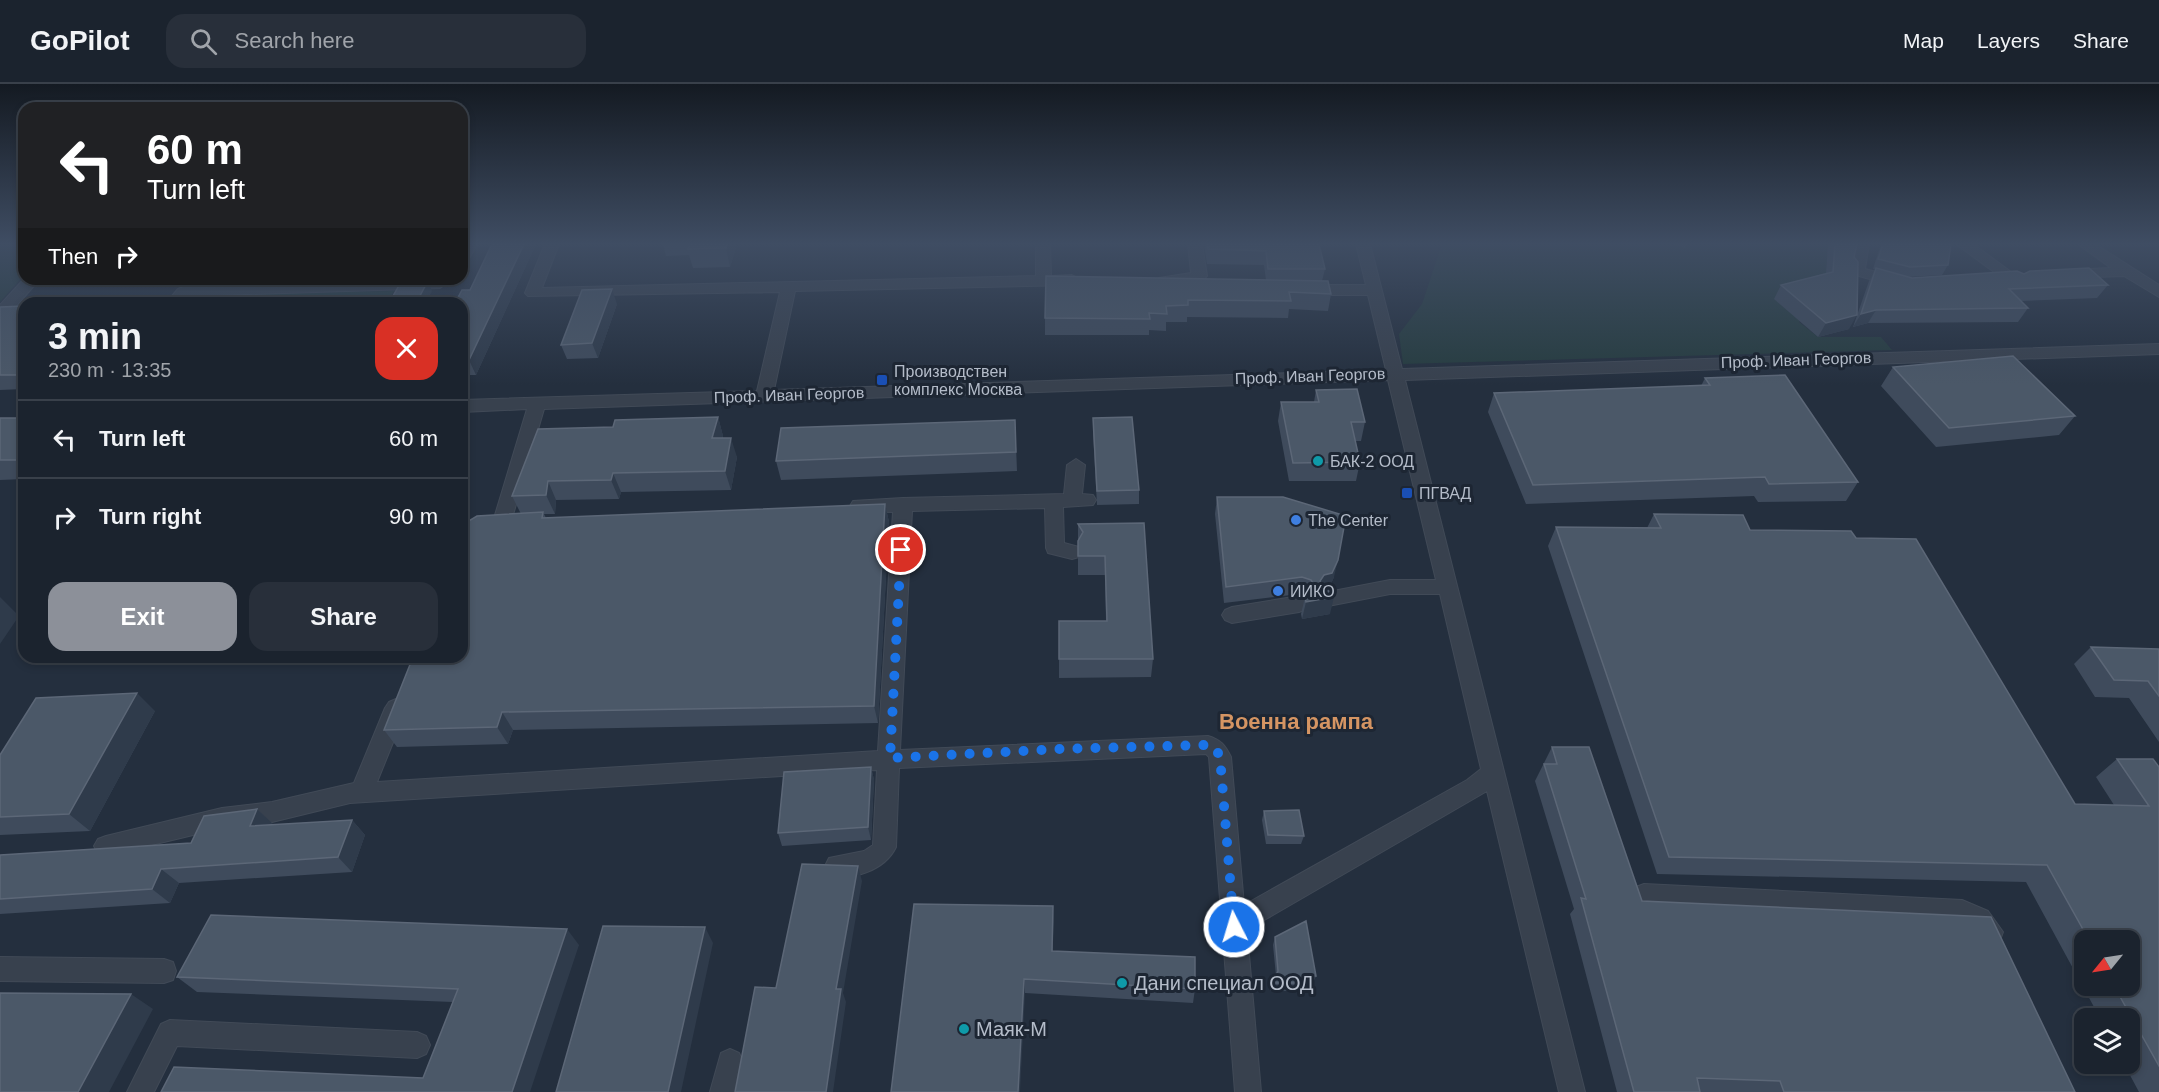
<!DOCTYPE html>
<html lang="en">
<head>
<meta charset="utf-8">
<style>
  body { margin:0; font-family:Arial,sans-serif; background:#282f3a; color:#f1f3f6; height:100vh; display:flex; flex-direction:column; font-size:22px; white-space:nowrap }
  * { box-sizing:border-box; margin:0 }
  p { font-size:20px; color:#a0a4aa }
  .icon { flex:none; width:33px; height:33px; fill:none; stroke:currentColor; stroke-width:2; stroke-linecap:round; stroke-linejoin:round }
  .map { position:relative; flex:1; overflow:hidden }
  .side { position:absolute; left:18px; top:213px; width:450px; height:366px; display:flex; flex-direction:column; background:#1b232e; border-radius:18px; box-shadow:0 3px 9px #0003,0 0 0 2px #39404a }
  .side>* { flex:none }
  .top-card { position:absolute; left:18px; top:18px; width:450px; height:183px; border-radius:18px; box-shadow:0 3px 9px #0003,0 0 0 2px #39404a; background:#202124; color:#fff; overflow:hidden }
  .needle { width:39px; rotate:240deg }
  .tools { position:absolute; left:2074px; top:846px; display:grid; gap:12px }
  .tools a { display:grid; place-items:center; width:66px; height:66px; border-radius:12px; background:#1b232e; box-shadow:0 3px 9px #0003,0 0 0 2px #39404a; font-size:30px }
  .pin { position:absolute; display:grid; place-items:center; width:51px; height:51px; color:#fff; margin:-26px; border:3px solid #fff; border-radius:50%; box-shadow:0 2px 6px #0007 }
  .me { position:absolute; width:66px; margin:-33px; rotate:355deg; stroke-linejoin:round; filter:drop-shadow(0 0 4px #0008) }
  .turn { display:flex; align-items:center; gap:21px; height:126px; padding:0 30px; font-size:27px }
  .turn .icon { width:78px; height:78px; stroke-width:2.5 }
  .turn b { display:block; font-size:42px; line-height:51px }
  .then { display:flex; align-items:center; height:57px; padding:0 30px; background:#0003; gap:12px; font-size:22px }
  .round { display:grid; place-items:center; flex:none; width:63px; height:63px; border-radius:18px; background:#282f3a }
  .headline { display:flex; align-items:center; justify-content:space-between; height:102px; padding:0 30px }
  h1 { font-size:36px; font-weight:700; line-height:45px }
  .cta { display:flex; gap:12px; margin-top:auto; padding:12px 30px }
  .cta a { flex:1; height:69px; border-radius:18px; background:#8c9099; color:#fff; font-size:24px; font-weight:700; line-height:69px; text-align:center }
  .cta a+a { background:#282f3a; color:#f1f3f6 }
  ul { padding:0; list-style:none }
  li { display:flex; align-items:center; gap:18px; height:78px; padding:0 30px; border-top:2px solid #39404a }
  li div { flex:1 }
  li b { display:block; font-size:22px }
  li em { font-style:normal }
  header { display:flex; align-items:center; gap:36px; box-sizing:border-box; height:84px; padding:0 30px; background:#1b232e; border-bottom:2px solid #39404a }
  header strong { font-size:28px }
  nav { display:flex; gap:33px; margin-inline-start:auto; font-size:21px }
  .search { width:420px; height:54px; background:#282f3a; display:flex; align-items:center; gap:15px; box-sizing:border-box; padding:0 21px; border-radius:18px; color:#a0a4aa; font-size:22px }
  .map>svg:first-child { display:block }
  .green { fill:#263c3f }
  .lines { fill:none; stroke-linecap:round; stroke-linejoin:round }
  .minor-casing { stroke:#414a57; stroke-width:2 }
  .minor { fill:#38414e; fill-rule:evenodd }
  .wall { fill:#3f4b5c; fill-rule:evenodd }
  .shaded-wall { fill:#2f3b4b }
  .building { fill:#4b5868; stroke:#5c6777; stroke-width:1.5 }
  .route { stroke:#1a73e8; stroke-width:10; stroke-dasharray:0 18 }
  .transit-dot { fill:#1a4fb4; stroke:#1d2633; stroke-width:2 }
  .culture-dot { fill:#0f9aa8; stroke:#1d2633; stroke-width:2 }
  .shop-dot { fill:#3f7fe0; stroke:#1d2633; stroke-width:2 }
  .labels { text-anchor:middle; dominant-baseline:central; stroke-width:6; stroke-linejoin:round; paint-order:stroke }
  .street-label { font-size:16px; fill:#b4bcc9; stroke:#1d2633 }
  .poi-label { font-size:16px; fill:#b4bcc9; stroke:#1d2633; text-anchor:start }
  .near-poi-label { font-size:20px; fill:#b4bcc9; stroke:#1d2633; text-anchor:start }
  .district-label { font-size:22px; font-weight:bold; fill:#d59563; stroke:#1d2633 }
</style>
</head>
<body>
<header>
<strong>GoPilot</strong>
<div class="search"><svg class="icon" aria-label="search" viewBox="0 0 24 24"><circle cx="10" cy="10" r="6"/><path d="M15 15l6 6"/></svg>Search here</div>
<nav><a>Map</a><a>Layers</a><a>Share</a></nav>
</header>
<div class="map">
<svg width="2159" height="1008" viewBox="0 0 2159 1008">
  <rect width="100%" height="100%" fill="#242f3e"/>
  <!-- green -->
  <path class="green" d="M0,160h24v31l-24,27z
    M1442,160h386l-2,28 5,11 -32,39 19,15h63l11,13 -489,14 -4,-30 23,-30z
    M394,207l-7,12h-196l6,-8z"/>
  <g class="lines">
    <defs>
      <path id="minor" d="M463,160h14l-10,18 -5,1z
        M545,160h14l-17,44 494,-12v-32h14l1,32 21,-1 8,5 -8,5 -277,6 -21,99 612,-20 -18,-75h-63l-8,-5 8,-5h61l-10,-41h14l32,125 757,-25v10l-754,26 180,712h-26l-72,-301 -228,132 -12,9 14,160h-26l-26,-335 -3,-3 -307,14 -3,79c-11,23 -44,35 -67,27l-4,-8 4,-8 35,-7 9,-6 4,-75 -527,33 -78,19 -50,6 -116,28 -8,-3 -4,-7 4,-7 8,-3 116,-28 50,-6 82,-19 31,-75 4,-6 7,-3 7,3 4,6 -30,74 501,-31 15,-239 -40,-1 -3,-5 3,-5 50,-3 161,-4 3,-29 9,-6 9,6 -3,29 11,1 3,5 -3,5 -30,2 1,36 15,4 2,5 -2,5 -7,2 -24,-6 -2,-5 -1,-40 -133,3 -12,239 308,-14c13,4 17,9 23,21l13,148 223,-125 14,-11 -41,-175h-50l-62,12 -7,-2 -3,-5 3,-5 7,-2 62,-12h46l-48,-200 -844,29 -34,116 -2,5h-14l-2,-5 35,-116 -65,3v-12l295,-9 23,-99 -252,4 -3,-3z
        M1188,160h14l5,32 -3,3 -25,7 -20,-2 -3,-3 3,-3 32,-5z
        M1855,160h14l-4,25 38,10 3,3 -3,3 -5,2 -46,-13 -3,-3z
        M1956,160h17l49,36 -8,5 -5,-2z
        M2078,160h17l64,41v12l-35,-21 -61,2 -3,-3 3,-3 5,-2 43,-2z
        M24,195h16l-32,36 -8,1v-11z
        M453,195l-13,9 -253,8 -5,7h-16l12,-14 5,-2z
        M1299,512l7,3 3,5 -3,5 -7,3 -67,11 -7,-3 -3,-5 3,-5 7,-3z
        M1644,800l318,16 26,11 15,21 -3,8 -9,3c-12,-4 -19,-15 -31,-21l-316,-16 -8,-3 -4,-8 4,-8z
        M0,873l164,2 9,3 3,9 -3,9 -9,3 -164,-2z
        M170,936l247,12 9,4 4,9 -4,9 -9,4 -240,-12 -23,46h-27l34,-68z
        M730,965l9,4 4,9 -7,30h-26l11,-39z"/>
    </defs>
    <!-- minor casing -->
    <use href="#minor" class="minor-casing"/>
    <!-- minor -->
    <use href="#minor" class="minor"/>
  </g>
  <!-- wall -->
  <path class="wall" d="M492,160h44l-60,131h-14v-72l8,-13z
    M663,160h74l-7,23 -37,1 -4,-13 -23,1z
    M1204,160h115l6,25 -3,12 9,13 -3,17 -39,-2 -1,9 -101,-1v5h-21v9l-17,-1v5h-104v-17l221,-38 -2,-15 -57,-1z
    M1673,160h14l-2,4z
    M1828,160h29l-3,13 -5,72 -31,8 -44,-38 7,-14 45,-12z
    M1881,160h70l-3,21 -6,10 -35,2 5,1 112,-4 84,11 -11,13 -77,3 8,7 -10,14 -150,1 -15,4 16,-46 7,-12h-3z
    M68,195h69l-67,2z
    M617,220l-19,54 -31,1 -6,-14z
    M24,222v83l-24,1v-83z
    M1893,283l182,49 -16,19 -123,12 -55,-61z
    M1705,294l153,104 -12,19 -88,1 -4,-6 -228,8 -38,-92 6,-19 207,-7z
    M1316,306l49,32 -4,19h-6l5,21 -4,19h-67l-11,-60 3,-19h33z
    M718,333l5,19v2l14,19 -6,33 -110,2 -2,7 -63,1 -1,14h-11l2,4 339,-14 4,18 -11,201 -365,7 -5,14 -111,3 -13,-17 137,-216 -9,-18 101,-69z
    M0,334h24v61l-24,1z
    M1093,334l46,72v14l-42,1 -4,-72z
    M1015,336l2,51 -236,9 -5,-19z
    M1217,413l117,80 -6,13h-1l3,24 -28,5 -1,-5 4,-17h1l-7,-3 -75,9 -9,-89z
    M1654,430l96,16 106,8 219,266 39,1 -18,-28 21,-18 42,8v325h-20l-15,-28h6v-46h-30l-74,-136 -369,-8 -109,-328 8,-19 91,1zM2085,856h45v46h-45z
    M1144,439l9,136 -2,18 -92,1v-57h47l-1,-46h-27v-51z
    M2091,563l68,2v93l-30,-44 -34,-1 -21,-33z
    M155,627l-65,120 -90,4v-80z
    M1552,663l90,154 433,191h-458l-47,-178 4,-5 -39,-128z
    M871,683l3,13 -3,60 -89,6 -4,-13z
    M257,725l16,16 79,-5 13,15 -13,37 -173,11 -9,20 -170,11v-59l191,-12z
    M1264,727l40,25 -3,8h-35l-4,-24z
    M1053,822v45l142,38 -2,14 -168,-10 -134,99z
    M1275,853l41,39 -3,7h-8l-3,8h-32l6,-15 -3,-31z
    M579,861l-156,133 30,-76 -256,-10 -20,-15z"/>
  <!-- shaded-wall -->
  <path class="shaded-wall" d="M524,160h12l-60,131 -7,-15z
    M727,160h10l-7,23 -4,-19z
    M428,197l4,10 -6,12h-10z
    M612,205l5,15 -19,54 -6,-15z
    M1876,226l-8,13 -15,4 8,-13z
    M1857,231l-8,14 -31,8 8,-14z
    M718,333l5,19 -5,21 -6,-19z
    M731,354l6,19 -6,33 -6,-19z
    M613,389l8,19 -2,7 -8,-19z
    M548,397l8,19 -1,14 -9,-19z
    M885,420l4,18 -11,201 -4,-17z
    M1338,476l-4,17 -6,13 -8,2v-11z
    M0,513l19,19 -19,28z
    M1334,513l-4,17 -28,5 4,-17z
    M137,609l18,18 -65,120 -21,-17z
    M502,628l11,18 -5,14 -11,-17z
    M871,683l3,13 -3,60 -3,-13z
    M257,725l16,15 -7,17 -16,-15z
    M352,736l13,15 -13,37 -14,-15z
    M858,782l4,15 -19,112 3,9 -13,90h-7l10,-103z
    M161,785l18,14 -9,20 -18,-14z
    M1053,822l1,15 -2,45v-15z
    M705,843l8,16 -32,149h-13z
    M567,845l12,16 -49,147h-18z
    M1024,895l1,14 -5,99h-2z
    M131,910l22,15 -44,83h-31z"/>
  <!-- building -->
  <path class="building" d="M492,160h32l-55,116h-7v-57h-7l7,-13h8z
    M689,160h38l-1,4 -38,1z
    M1207,160h112l6,25h-57l-2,-18 -58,-2z
    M1835,160h22l-3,13 4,5 -1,53 -31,8 -45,-38 52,-13z
    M1883,160h68l-3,21 -38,2 -32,-8z
    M1876,184l36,10 105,-7 7,3 6,-3 59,-3 19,17 -99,4 19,19 -152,2 -15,4z
    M1046,192l282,5 3,13 -42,-2 2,9 -103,-1v5l-22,1 1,8 -18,-1 1,6 -105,-1z
    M428,197l-12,22h-27l12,-21z
    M612,205l-20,54 -31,2 21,-55z
    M24,222v69h-24v-68z
    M2013,272l62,60 -126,12 -56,-61z
    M1785,291l73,107 -89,2 -4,-7 -232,8 -39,-92 216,-8 -5,-7z
    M1357,305l8,33h-14l9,40 -67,1 -12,-61h38l-3,-12z
    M718,333l-6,21h19l-6,33 -112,2 -2,7 -63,1 -2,14 -34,1 26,-67 75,-2 2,-7z
    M1132,333l7,73 -42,1 -4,-73z
    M0,334h24v42h-24z
    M1015,336l1,32 -240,9 5,-33z
    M1217,413h66l63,19 -8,44 -6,13 -8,2 -4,6 4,9 9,2 1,5 -28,5 -1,-5 7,-3 3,-8 -4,-6 -9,-3 -76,10z
    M885,420l-11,202 -372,6 -5,15 -113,3 29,-73h49v-123l5,-12 10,-6 66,-4 -1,6z
    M1654,430l89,1 7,15 101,1 5,7 60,1 159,265 74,2 -32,-47h36l6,8v299l-45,-80h16v-46h-41l-42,-75 -378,-8 -113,-330 105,1z
    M1144,439l9,136h-94v-38h48l-2,-65h-27v-15l5,-9 -5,-8z
    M2091,563l68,2v47l-11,-15 -34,-1z
    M137,609l-68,121 -69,3v-62l36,-57z
    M1552,663h37l53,154 349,16 84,175h-291l-4,-11 -83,-3 3,14h-66l-53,-194 5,1 -42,-135h13z
    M871,683l-3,60 -90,6 6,-61z
    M257,725l-7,17 102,-6 -14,37 -177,12 -9,20 -152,10v-44l191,-12 13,-27z
    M1299,726l5,26 -36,-1 -4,-24z
    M802,780l56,2 -22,123h5l-15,103h-91l20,-105 21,1z
    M914,820l139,2 -1,45 143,6v32l-171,-10 -6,113h-127z
    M211,831l356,14 -55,163h-351l13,-25 249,11 35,-89 -281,-12z
    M1306,837l10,55h-8l-4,7h-31l5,-12 -3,-34z
    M603,842l102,1 -37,165h-112z
    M0,909l131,1 -53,98h-78z"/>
  <!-- sky -->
  <linearGradient id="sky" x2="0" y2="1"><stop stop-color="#141a22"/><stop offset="0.53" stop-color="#3f4d63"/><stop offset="1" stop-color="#3f4d63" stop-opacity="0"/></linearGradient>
  <rect width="2159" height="301" fill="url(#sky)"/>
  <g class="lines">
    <!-- route -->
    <path class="route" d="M901,466l-11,208 171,-9 147,-4 8,4 4,8 14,170"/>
  </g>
  <!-- markers -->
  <g class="transit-dot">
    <rect x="876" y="290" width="12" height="12" rx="3"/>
    <rect x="1401" y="403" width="12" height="12" rx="3"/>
  </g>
  <g class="culture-dot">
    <circle cx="1318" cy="377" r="6"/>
    <circle cx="1122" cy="899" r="6"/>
    <circle cx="964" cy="945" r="6"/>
  </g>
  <g class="shop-dot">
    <circle cx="1296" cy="436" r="6"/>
    <circle cx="1278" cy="507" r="6"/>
  </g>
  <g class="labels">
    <!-- street labels -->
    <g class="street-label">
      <text transform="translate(1796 276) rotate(-2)">Проф. Иван Георгов</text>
      <text transform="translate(1310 292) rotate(-2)">Проф. Иван Георгов</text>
      <text transform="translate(789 311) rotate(-2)">Проф. Иван Георгов</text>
    </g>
    <!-- poi labels -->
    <g class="poi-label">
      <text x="894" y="287">Производствен<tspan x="894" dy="18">комплекс Москва</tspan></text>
      <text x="1330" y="377">БАК-2 ООД</text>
      <text x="1419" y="409">ПГВАД</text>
      <text x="1308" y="436">The Center</text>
      <text x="1290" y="507">ИИКО</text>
    </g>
    <!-- near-poi labels -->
    <g class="near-poi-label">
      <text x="1134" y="899">Дани специал ООД</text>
      <text x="976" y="945">Маяк-М</text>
    </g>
    <!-- district labels -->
    <g class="district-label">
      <text x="1296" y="637">Военна рампа</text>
    </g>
  </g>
</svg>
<div class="tools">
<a><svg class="needle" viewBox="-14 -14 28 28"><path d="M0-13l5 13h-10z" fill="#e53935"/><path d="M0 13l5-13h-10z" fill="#a0a4aa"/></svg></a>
<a><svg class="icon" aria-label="layers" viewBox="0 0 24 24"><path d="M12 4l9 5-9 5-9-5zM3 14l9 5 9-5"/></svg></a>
</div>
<div class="pin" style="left:901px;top:466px;background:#d93025"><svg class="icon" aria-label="arrive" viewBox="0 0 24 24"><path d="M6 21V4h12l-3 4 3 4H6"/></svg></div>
<svg class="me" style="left:1234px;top:843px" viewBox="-20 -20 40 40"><circle r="17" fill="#1a73e8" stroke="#fff" stroke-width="3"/><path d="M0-11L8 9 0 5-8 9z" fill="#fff"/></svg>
<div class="top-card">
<div class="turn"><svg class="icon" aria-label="left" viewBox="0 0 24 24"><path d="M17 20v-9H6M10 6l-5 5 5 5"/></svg><div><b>60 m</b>Turn left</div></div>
<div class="then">Then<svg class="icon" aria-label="right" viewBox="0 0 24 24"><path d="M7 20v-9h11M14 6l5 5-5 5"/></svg></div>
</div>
<section class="side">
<div class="headline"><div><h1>3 min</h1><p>230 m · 13:35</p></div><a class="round" style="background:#d93025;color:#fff"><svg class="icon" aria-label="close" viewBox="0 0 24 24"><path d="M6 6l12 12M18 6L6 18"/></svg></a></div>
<ul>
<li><svg class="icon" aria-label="left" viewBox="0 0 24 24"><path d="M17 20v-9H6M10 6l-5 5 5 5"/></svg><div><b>Turn left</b></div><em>60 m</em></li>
<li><svg class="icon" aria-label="right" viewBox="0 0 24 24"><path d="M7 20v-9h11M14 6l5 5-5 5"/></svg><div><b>Turn right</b></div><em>90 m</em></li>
</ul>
<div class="cta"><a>Exit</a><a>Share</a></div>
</section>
</div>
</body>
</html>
